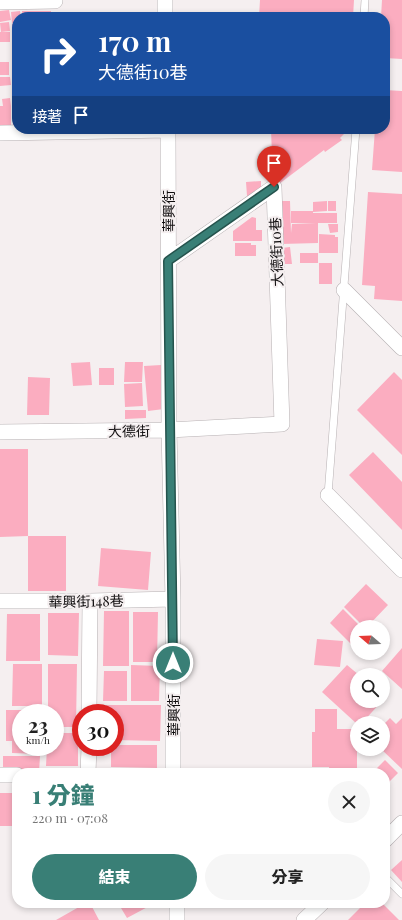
<!DOCTYPE html>
<html lang="zh-TW">
<head>
<meta charset="utf-8">
<style>
  body { margin:0; font-family:"Playfair Display","Noto Sans TC",serif; background:#f6f6f6; color:#222; height:100vh; display:flex; flex-direction:column; font-size:15px; white-space:nowrap }
  * { box-sizing:border-box; margin:0 }
  p { font-size:13px; color:#767676 }
  .icon { flex:none; width:22px; height:22px; fill:none; stroke:currentColor; stroke-width:2; stroke-linecap:round; stroke-linejoin:round }
  .map { position:relative; flex:1; overflow:hidden }
  .sheet { position:absolute; left:12px; top:768px; width:378px; height:140px; display:flex; flex-direction:column; background:#fff; border-radius:16px; box-shadow:0 2px 6px #0003 }
  .sheet>* { flex:none }
  .banner { position:absolute; left:12px; top:12px; width:378px; height:122px; border-radius:16px; box-shadow:0 2px 6px #0003; background:#1a4fa0; color:#fff; overflow:hidden }
  .needle { width:26px; rotate:289deg }
  .controls { position:absolute; left:350px; top:620px; display:grid; gap:8px }
  .controls a { display:grid; place-items:center; width:40px; height:40px; border-radius:50%; background:#fff; box-shadow:0 2px 6px #0003; font-size:20px }
  .speed { position:absolute; left:12px; top:704px; display:flex; gap:8px; font-size:20px; font-weight:700; text-align:center }
  .speed>* { display:grid; place-content:center; width:52px; height:52px; border-radius:50%; background:#fff; box-shadow:0 2px 6px #0003; line-height:1 }
  .speed small { font-size:10px; font-weight:400 }
  .speed .limit { border:6px solid #d22; background:#fff; color:#111 }
  .pin { position:absolute; display:grid; place-items:center; width:34px; height:34px; color:#fff; margin:-41px -17px; border-radius:50% 50% 50% 0; rotate:-45deg; box-shadow:0 0 4px #0007 }
  .pin .icon { rotate:45deg }
  .me { position:absolute; width:44px; margin:-22px; rotate:0deg; stroke-linejoin:round; filter:drop-shadow(0 0 3px #0008) }
  .turn { display:flex; align-items:center; gap:14px; height:84px; padding:0 20px; font-size:18px }
  .turn .icon { width:52px; height:52px; stroke-width:2.5 }
  .turn b { display:block; font-size:28px; line-height:34px }
  .then { display:flex; align-items:center; height:38px; padding:0 20px; background:#0003; gap:8px; font-size:15px }
  .round { display:grid; place-items:center; flex:none; width:42px; height:42px; border-radius:21px; background:#f6f6f6 }
  .head { display:flex; align-items:center; justify-content:space-between; height:68px; padding:0 20px }
  h1 { font-size:24px; font-weight:800; line-height:30px; color:#397f76 }
  .cta { display:flex; gap:8px; margin-top:auto; padding:8px 20px }
  .cta a { flex:1; height:46px; border-radius:24px; background:#397f76; color:#fff; font-size:16px; font-weight:800; line-height:46px; text-align:center }
  .cta a+a { background:#f6f6f6; color:#222 }
  .map>svg:first-child { display:block }
  .building { fill:#fbadc0 }
  .lines { fill:none; stroke-linecap:round; stroke-linejoin:round }
  .service-casing { stroke:#b7b1b3; stroke-width:8 }
  .minor-casing { stroke:#b7b1b3; stroke-width:16 }
  .service { stroke:#fff; stroke-width:7 }
  .minor { stroke:#fff; stroke-width:15 }
  .route-casing { stroke:#25534d; stroke-width:10 }
  .route { stroke:#397f76; stroke-width:7 }
  .labels { text-anchor:middle; dominant-baseline:central; stroke-width:4; stroke-linejoin:round; paint-order:stroke }
  .street-label { font-size:14px; fill:#0f0d0e; stroke:#f5eff0 }
</style>
</head>
<body>
<div class="map">
<svg width="402" height="920" viewBox="0 0 402 920">
  <rect width="100%" height="100%" fill="#f5eff0"/>
  <!-- building -->
  <path class="building" d="M260,0h94l-1,17h-94z
    M382,0h20v59l-17,-1v-41h-4z
    M9,10l2,10 -11,2v-11z
    M20,11l1,6h-4v5l-5,1 -1,-11z
    M22,11h29v6h-29z
    M9,22l1,9 -9,1 -1,-9z
    M17,23v32h-5v-31z
    M0,32h10v10h-10z
    M0,62h9v13h-9z
    M12,64h5v22h-4z
    M0,77h10l1,8 -11,1z
    M385,90l17,1v81l-30,-2 3,-41h10z
    M10,98l1,8h-8l-1,-7z
    M0,106h11v24h-11z
    M13,108h4v22h-4z
    M271,129h74l-1,5 -4,4 2,2 -17,12 -1,-2 -45,34h-6z
    M261,181v14l-14,1 -1,-14z
    M368,192l34,2v107l-28,-2 1,-13 -13,-1z
    M280,201h10l1,32 1,-9 24,-1h-25v-12h22v2h24v10h-19v20l-37,1z
    M327,201v10l-14,1v-10z
    M328,201h8v10h-8z
    M252,217l4,1v12h6v11h-29v-10z
    M328,224h10v8l-8,1z
    M319,234l16,1v2h3v16h-19z
    M235,243h16v2h5v11h-21z
    M290,247l2,17h-9l-1,-16z
    M300,253h18v10h-18z
    M319,263h13v21h-13z
    M90,362l2,23 -19,1 -2,-23z
    M125,362h18l-1,20h-18z
    M161,365l3,44 -16,2 -4,-45z
    M99,368h15v17h-15z
    M394,372l8,8v75l-45,-45z
    M28,377l22,1 -1,37h-22z
    M142,383l1,23 -18,1 -1,-23z
    M125,410h21v8l-21,1z
    M0,449h28v87l-28,1z
    M373,452l29,30v48l-53,-55z
    M28,536h38v55h-38z
    M101,548l50,4 -3,38 -50,-4z
    M366,584l22,21 -21,22h-3l-20,-20z
    M343,609l18,18h-4v10l-6,7 -21,-21z
    M104,611h25v55h-26z
    M133,612h25l-1,50h-24z
    M48,613h31l-1,43 -30,-1z
    M7,614h33v47h-34z
    M317,639l26,2 -3,26 -26,-2z
    M402,648v41l-20,-18z
    M13,664h29v42h-30z
    M48,664h29l-1,63h-21v-14h-7z
    M131,665l29,1 -1,35h-28z
    M347,665l12,10h-2v26h25l-20,22h-5v1l-35,-32z
    M104,671h23v30h-24z
    M106,705h55l-1,36 -45,-1v-27h-9z
    M315,709h22v20h20v44h-28v-6h-17v-35h3z
    M6,710h34v3h-19v34h19l-1,7 -27,-1v-12h-6z
    M390,718l6,6 6,-6v51l-21,-20h2v-24z
    M55,733h23v33h-32l1,-19h8z
    M115,745h42v23l-46,-1v-20h4z
    M3,756h37l-1,17h-36z
    M385,760l13,13 -12,12 -1,-2v-10h-10l-2,-1z
    M0,793h17v33h-17z
    M402,860v22l-11,-12z
    M86,903h4l9,17h-43z
    M118,903h37l-28,15z
    M365,903h17l17,17h-51z"/>
  <g class="lines">
    <defs>
      <path id="service" d="M364,17l1,-17
        M328,495l28,-366
        M385,877l17,17"/>
      <path id="minor" d="M165,0v17
        M0,2l55,-1
        M168,129l1,301 4,169v174
        M0,133l168,-3
        M344,290l58,58
        M0,432l169,-2 113,-6 -8,-237 -106,74
        M328,495l74,75
        M0,601h90l83,-2
        M89,713l1,-112
        M88,773l1,-26
        M0,775h17
        M385,840l17,-17
        M177,903v17
        M304,920l18,-17"/>
    </defs>
    <!-- service casing -->
    <use href="#service" class="service-casing"/>
    <!-- minor casing -->
    <use href="#minor" class="minor-casing"/>
    <!-- service -->
    <use href="#service" class="service"/>
    <!-- minor -->
    <use href="#minor" class="minor"/>
  </g>
  <g class="lines">
    <defs>
      <path id="route" d="M173,663l-5,-402 106,-74"/>
    </defs>
    <!-- route casing -->
    <use href="#route" class="route-casing"/>
    <!-- route -->
    <use href="#route" class="route"/>
  </g>
  <g class="labels">
    <!-- street labels -->
    <g class="street-label">
      <text transform="translate(168 211) rotate(-90)">華興街</text>
      <text transform="translate(276 252) rotate(-92)">大德街10巷</text>
      <text transform="translate(129 431) rotate(-1)">大德街</text>
      <text transform="translate(86 601) rotate(-1)">華興街148巷</text>
      <text transform="translate(173 715) rotate(-90)">華興街</text>
    </g>
  </g>
</svg>
<div class="controls">
<a><svg class="needle" viewBox="-14 -14 28 28"><path d="M0-13l5 13h-10z" fill="#e53935"/><path d="M0 13l5-13h-10z" fill="#767676"/></svg></a>
<a><svg class="icon" aria-label="search" viewBox="0 0 24 24"><circle cx="10" cy="10" r="6"/><path d="M15 15l6 6"/></svg></a>
<a><svg class="icon" aria-label="layers" viewBox="0 0 24 24"><path d="M12 4l9 5-9 5-9-5zM3 14l9 5 9-5"/></svg></a>
</div>
<div class="speed"><div>23<small>km/h</small></div><div class="limit">30</div></div>
<div class="pin" style="left:274px;top:187px;background:#d93025"><svg class="icon" aria-label="arrive" viewBox="0 0 24 24"><path d="M6 21V4h12l-3 4 3 4H6"/></svg></div>
<svg class="me" style="left:173px;top:663px" viewBox="-20 -20 40 40"><circle r="17" fill="#397f76" stroke="#fff" stroke-width="3"/><path d="M0-11L8 9 0 5-8 9z" fill="#fff"/></svg>
<div class="banner">
<div class="turn"><svg class="icon" aria-label="right" viewBox="0 0 24 24"><path d="M7 20v-9h11M14 6l5 5-5 5"/></svg><div><b>170 m</b>大德街10巷</div></div>
<div class="then">接著<svg class="icon" aria-label="arrive" viewBox="0 0 24 24"><path d="M6 21V4h12l-3 4 3 4H6"/></svg></div>
</div>
<section class="sheet">
<div class="head"><div><h1>1 分鐘</h1><p>220 m · 07:08</p></div><a class="round"><svg class="icon" aria-label="close" viewBox="0 0 24 24"><path d="M6 6l12 12M18 6L6 18"/></svg></a></div>
<div class="cta"><a>結束</a><a>分享</a></div>
</section>
</div>
</body>
</html>
